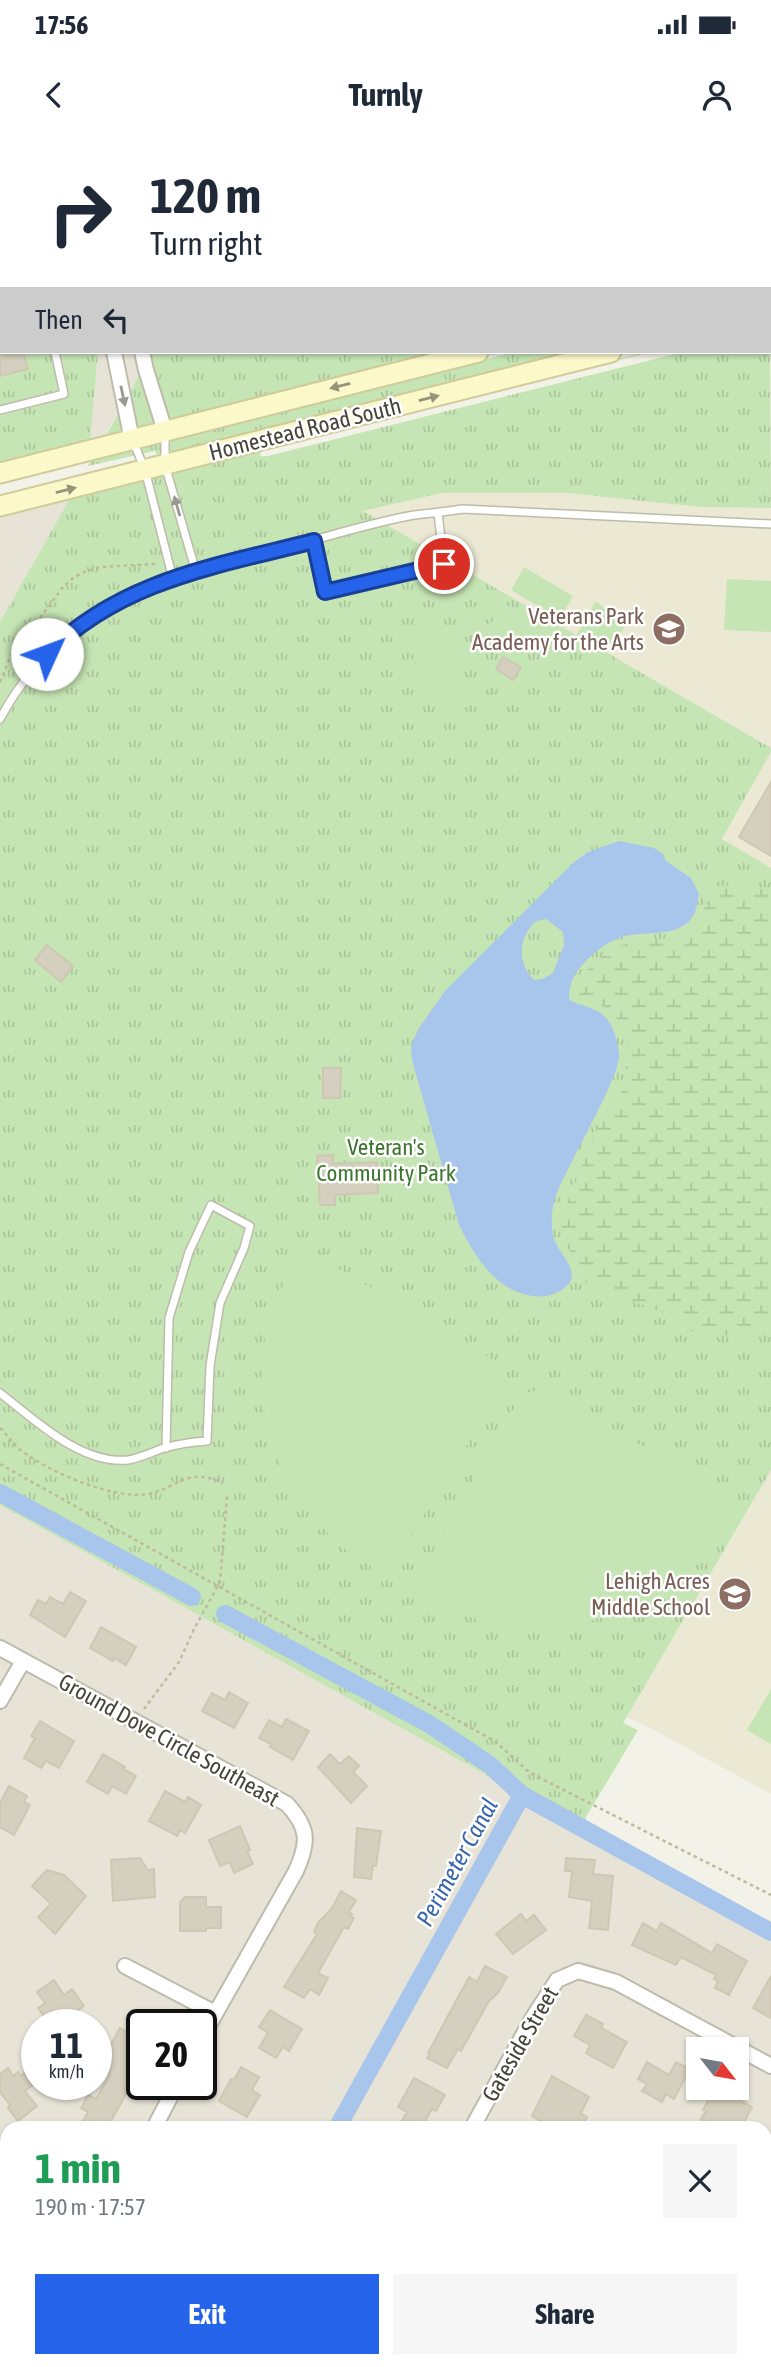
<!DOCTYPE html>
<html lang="en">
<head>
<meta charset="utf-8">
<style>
  body { margin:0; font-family:"Asap Condensed",sans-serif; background:#f6f6f7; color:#1f2937; height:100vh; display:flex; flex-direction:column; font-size:26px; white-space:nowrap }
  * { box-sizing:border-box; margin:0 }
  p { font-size:23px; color:#747a83 }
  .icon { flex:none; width:38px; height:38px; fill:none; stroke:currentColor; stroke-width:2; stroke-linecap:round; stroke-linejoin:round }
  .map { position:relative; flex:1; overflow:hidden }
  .panel { position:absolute; left:0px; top:1981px; width:772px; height:247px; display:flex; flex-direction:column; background:#fff; border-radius:21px 21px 0 0; box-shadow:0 2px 5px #0004 }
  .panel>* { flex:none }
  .banner { position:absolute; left:0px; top:0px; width:772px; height:214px; box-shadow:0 2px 5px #0004; background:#fff; color:#1f2937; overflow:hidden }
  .needle { width:46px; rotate:121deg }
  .buttons { position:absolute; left:686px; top:1897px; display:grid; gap:14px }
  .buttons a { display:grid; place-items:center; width:63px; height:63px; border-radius:0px; background:#fff; box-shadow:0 2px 5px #0004; font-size:35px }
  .speed { position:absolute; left:21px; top:1869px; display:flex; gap:14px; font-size:35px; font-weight:700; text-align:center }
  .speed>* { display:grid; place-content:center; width:91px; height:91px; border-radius:50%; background:#fff; box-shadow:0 2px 5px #0004; line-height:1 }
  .speed small { font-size:18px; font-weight:400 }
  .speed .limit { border:4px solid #111; border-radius:10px; background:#fff; color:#111 }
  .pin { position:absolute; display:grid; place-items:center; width:60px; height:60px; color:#fff; margin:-30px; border:4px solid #fff; border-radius:50%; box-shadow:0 2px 7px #0007 }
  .me { position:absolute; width:77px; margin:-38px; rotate:47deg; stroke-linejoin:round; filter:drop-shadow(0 0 5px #0008) }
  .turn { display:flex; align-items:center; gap:24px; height:147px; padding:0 35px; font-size:32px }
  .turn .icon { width:91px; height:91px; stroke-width:2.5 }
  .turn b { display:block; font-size:49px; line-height:60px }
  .then { display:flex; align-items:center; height:66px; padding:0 35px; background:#0003; gap:14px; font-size:26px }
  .round { display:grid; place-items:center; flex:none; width:74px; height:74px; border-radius:0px; background:#f6f6f7 }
  .summary { display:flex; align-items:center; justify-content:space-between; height:119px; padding:0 35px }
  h1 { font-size:42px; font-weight:700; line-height:52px; color:#1e9e55 }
  .button { display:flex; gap:14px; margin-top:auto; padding:14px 35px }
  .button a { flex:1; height:80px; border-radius:0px; background:#2563eb; color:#fff; font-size:28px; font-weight:700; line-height:80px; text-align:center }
  .button a+a { background:#f6f6f7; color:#1f2937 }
  .status { display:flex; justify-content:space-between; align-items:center; height:49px; padding:0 35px; background:#fff; direction:ltr }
  .status svg { height:19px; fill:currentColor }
  header { display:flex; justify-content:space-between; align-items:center; height:91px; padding:0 35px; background:#fff; font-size:32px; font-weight:700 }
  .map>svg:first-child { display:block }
  .residential { fill:#e7e4d7; fill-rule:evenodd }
  .education { fill:#ebe9d3 }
  .grass { fill:url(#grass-tufts) }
  .wetland { fill:url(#wetland-marsh) }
  .garden { fill:#c6e5b4 }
  .water { fill:#a8c5ec; fill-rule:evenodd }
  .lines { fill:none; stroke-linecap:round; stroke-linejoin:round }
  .canal { stroke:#a8c5ec; stroke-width:18 }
  .building { fill:#d4cfbe; stroke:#cec8b2; stroke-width:2 }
  .lane-casing { stroke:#bebbab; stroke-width:10 }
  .street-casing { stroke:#bebbab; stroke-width:18 }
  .secondary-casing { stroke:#d0cb9a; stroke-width:23 }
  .path { stroke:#bfb99d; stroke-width:2.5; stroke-dasharray:3.5 3.5; stroke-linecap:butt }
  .lane { stroke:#fff; stroke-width:7 }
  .street { stroke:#fff; stroke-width:14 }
  .secondary { stroke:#fbf8ca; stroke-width:19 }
  .oneway { fill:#979479 }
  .oneway2 { fill:#999891 }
  .route-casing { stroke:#184099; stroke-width:18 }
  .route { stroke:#2563eb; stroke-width:12 }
  .labels { text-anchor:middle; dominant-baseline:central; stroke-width:5; stroke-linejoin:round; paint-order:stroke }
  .street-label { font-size:23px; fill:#464337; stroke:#fff }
  .education-label { font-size:23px; fill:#785e54; stroke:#fff; text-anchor:end }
  .park-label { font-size:23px; fill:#3c752e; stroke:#fff }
  .water-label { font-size:24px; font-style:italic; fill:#3766ac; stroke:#fff }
</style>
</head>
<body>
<div class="status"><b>17:56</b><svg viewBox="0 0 49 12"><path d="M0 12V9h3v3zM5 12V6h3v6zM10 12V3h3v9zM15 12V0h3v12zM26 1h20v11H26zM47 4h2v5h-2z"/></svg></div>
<header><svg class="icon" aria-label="back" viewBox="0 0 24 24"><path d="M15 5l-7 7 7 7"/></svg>Turnly<svg class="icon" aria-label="person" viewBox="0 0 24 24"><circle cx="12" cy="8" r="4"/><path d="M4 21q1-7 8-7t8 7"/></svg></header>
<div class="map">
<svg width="771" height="2227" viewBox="0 0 771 2227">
  <defs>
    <pattern id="grass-tufts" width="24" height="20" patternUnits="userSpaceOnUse" patternTransform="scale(1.75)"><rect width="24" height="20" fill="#c6e5b4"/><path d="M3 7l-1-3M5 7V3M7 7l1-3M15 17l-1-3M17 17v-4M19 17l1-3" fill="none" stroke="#abc69b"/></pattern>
    <pattern id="wetland-marsh" width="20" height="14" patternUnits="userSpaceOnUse" patternTransform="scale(1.75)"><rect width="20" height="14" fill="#c6e5b4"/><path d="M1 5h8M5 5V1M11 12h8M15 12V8" fill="none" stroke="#abc69b"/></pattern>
  </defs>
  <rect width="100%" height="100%" fill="#f3f2e8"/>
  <!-- residential -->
  <path class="residential" d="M98,212h54l-49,87 -13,3z
    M70,358l-70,124v-106z
    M0,1365l771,427v435h-771zM37,1885h59v59h-59zM142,1885h59v59h-59zM698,1909h39v39h-39zM7,1988h758v233h-758z"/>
  <!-- education -->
  <path class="education" d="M442,353h126l132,14 71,1v240l-409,-237z
    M771,612v116l-49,-29z
    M771,1330v324l-119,-65 -26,-12z"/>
  <!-- grass -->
  <path class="grass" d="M272,0h499v129l-1,-127h-499z
    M0,13h2v199h96l-8,90 -90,22z
    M770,190l1,178 -71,-1 -133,-14h-125l-79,18 408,237v4l-49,87 49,29v602l-148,253 15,7 -58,97 -580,-322v-883l70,-124 576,-146h5l-386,97 -4,3 -1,4h8l415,-104h87z
    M152,212h289l-337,87z
    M514,212h60l-416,105 -3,-6 -67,15 3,-6z"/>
  <!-- wetland -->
  <path class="wetland" d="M736,745l35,5v437l-49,9 -30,-4 -23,-17 -90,-35 -2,-16 -15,-26 -1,-20 39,-96 10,-17 8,-8 6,-9 4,-57c-8,-7 -12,-15 -20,-21 -9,-8 -21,-9 -32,-14 1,-12 6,-20 14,-29 11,-10 22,-19 36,-23 28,-7 69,1 78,-36 2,-8 3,-13 -1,-21z"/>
  <!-- garden -->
  <path class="garden" d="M524,427l49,29 -13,23 -49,-29z
    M727,439l44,2v51l-47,-2z
    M596,461l29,25 -15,25 -35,-14z
    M503,463l49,29 -13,22 -49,-29z
    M431,481l49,29 -13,22 -49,-29z
    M409,517l50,30 -14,22 -49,-29z
    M315,1115l181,106 7,26 -117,188c-15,-9 -31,-18 -45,-29 -18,-15 -50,-54 -59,-76 -15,-32 -23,-75 -20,-110 3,-34 16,-66 30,-97z
    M544,1248l182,107 5,23c-9,13 -18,28 -28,40 -15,17 -37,30 -57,41 -63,33 -124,38 -192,13 -14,-6 -29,-16 -42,-24l110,-194z
    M771,1549v55l-24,-14z"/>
  <!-- water -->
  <path class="water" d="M619,701l35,7 9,6 3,7 25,17 8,16c-2,7 -2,16 -6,22 -14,23 -49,14 -71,21 -14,4 -25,13 -36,24 -11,11 -17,21 -17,38 7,6 15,6 24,10 18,7 23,25 26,43 4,23 -56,118 -65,150 -3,9 -3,28 0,37 7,19 34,38 4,53 -13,7 -27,5 -41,0 -28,-12 -45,-41 -58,-67l-47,-165 -1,-15 8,-17 26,-37 128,-128 15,-11zM546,779l17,13 1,13 -11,28 -10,6 -9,1c-18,-18 -15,-43 2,-59z"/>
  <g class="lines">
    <!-- canal -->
    <path class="canal" d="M0,1353l192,104
      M225,1474l204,110 61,41 32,30
      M337,1988l185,-333 249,137
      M204,2227l3,-6"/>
  </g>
  <!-- building -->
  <path class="building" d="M0,212h23l5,17 -28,7z
    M503,517l18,10 -8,13 -17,-11z
    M771,642v74l-32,-19z
    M47,805l26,21 -12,16 -26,-22z
    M323,928h18l-1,30h-17z
    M333,1015v9l44,-2 1,31 -43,2v10h-15l-3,-49z
    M70,1452l16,9 -21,36 -35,-22 8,-15 8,4 4,-7 13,7z
    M101,1487l35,20 -10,18 -12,-7 -1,3 -23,-13z
    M229,1552l19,11 -14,25 -32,-17 10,-18 13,7z
    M286,1579l23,12 -16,29 -23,-13 1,-3 -12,-6 10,-18 13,7z
    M40,1581l34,20 -15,27 -13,-7 -5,7 -17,-10 11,-20 -4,-2z
    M103,1614l22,13 -2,2 13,7 -10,18 -14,-8 -4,8 -21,-12z
    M330,1614l10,10 9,-8 10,10 -6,6 14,14 -16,17 -33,-36z
    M9,1646l18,10 -3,6 6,3 -16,30 -14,-8v-24z
    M165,1651l20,11 3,-5 13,8 -16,28 -5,-3 -3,6 -28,-15z
    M240,1686l10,24 -3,1 6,13 -19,9 -4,-11 -10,4 -11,-26z
    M357,1688l24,3 -5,35h-3l-2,13 -17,-2z
    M140,1718l8,12 6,-1 1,28 -42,4 -2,-41z
    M566,1718l29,2 -2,14 20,2 -5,54 -19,-2 3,-27 -23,-4 3,-26h-7z
    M47,1730l17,5 22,21 -31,38 -17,-17 13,-13 -19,-18z
    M341,1751l15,9 -7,12 3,2 -2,2 4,2 -6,11 -4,-2 -26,46 10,5 -9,17 -9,-6 -6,9 -20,-11 33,-53 -3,-2 4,-9 14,-15z
    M185,1757h21v10h15v21h-15v3h-26v-29z
    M521,1774l5,7 8,-6 12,15 -33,24 -17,-20z
    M643,1783l14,8 4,-8 51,30 5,-9 30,17 -18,34 -14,-7 3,-7 -4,-2 2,-4 -35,-18 -5,8 -44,-20z
    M485,1826l22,11 -9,16 -9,8 -28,50 -3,-2 -11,19 -20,-10 3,-4 -2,-1 41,-76 8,5z
    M771,1836v42l-18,-10z
    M54,1840l10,15 8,-6 12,17 -27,19h-7l-12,-17 7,-5 -8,-11z
    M270,1870l32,19 -13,22 -6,-4 -7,11 -17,-10 9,-15 -9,-6z
    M586,1875l17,9 -2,4 26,14 -14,26 -27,-15 4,-8 -16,-9z
    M120,1888l13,8 -3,5 12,7v18l-35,62h-28l9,-16 -7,-4 7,-13 8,4 14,-25 -12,-7z
    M647,1922l22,13 7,-13 14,7 -16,30 -8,-5 -4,8 -20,-11 5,-7 -9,-5z
    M241,1927l18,10 -7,13 8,5 -13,22 -28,-16 12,-22 3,1z
    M8,1928l5,8 5,-4 3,4 4,-4 9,12 -9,7 12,15 -19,15 -10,-13 2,-3 -10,-13v-18z
    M552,1936l37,21 -8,16 6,4 -6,11h-28l-21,-12z
    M414,1938l31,17 -9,16 -4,-2 -11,19h-12l-8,-5 6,-11 -9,-5z
    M715,1948l37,19 -11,21 -17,-6 -5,6 -18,-9 5,-8 -3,-1z"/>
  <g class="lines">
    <defs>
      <path id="lane" d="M655,0v2
        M675,0l1,2
        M471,2l7,-2
        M0,141l2,-1
        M0,270l64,-16 -9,-42
        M165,293v32l31,107
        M133,301l12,29 28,109
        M314,401l11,51 119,-28 -6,-51
        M0,579c33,-62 90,-112 157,-136 40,-14 82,-23 123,-34 44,-11 89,-26 134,-34 16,-2 32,-3 48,-6l309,15
        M0,1253c34,26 81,72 128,67 12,-2 24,-8 36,-12 14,-4 29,-6 43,-7l3,-75 10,-63 24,-55 6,-22 -39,-21 -22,47 -20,66 -3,130"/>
      <path id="street" d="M131,2v-2
        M160,2v-2
        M114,212l18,88
        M142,212l4,18 19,61
        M0,1508l287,156c22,24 22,38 9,67l-95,168
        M0,1561l23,-40
        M125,1826l90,47
        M154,1988l23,-44
        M472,1988l60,-109 25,-39 21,-9 38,11 155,84
        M0,2066l7,3
        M765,2159l6,3
        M22,2227l3,-6
        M340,2227l3,-6
        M618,2227l3,-6"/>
      <path id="secondary" d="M770,138h1
        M770,171h1
        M0,333l478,-121
        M0,366l611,-154"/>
    </defs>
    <!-- lane casing -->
    <use href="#lane" class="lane-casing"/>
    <!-- street casing -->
    <use href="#street" class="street-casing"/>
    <!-- secondary casing -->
    <use href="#secondary" class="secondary-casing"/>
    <!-- path -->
    <path class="path" d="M0,542l15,-37 13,-11 35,-47 10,-9 11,-6 16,-5 56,-3
      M0,1288c8,7 13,17 22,23 27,21 92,49 125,43 33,-6 39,-28 76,-11
      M0,1324l496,278 34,31 241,122
      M144,1569l35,-47 15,-33 26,-47 7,-86"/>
    <!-- lane -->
    <use href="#lane" class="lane"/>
    <!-- street -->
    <use href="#street" class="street"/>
    <!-- secondary -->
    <use href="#secondary" class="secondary"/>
  </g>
  <!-- one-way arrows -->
  <defs><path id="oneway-solid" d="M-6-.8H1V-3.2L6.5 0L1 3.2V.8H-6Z" transform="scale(1.75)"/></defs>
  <g class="oneway">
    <use href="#oneway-solid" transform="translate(340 246) rotate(166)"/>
    <use href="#oneway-solid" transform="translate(429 258) rotate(-14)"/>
    <use href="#oneway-solid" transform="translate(66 350) rotate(-14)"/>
  </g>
  <g class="oneway2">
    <use href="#oneway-solid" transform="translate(123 256) rotate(78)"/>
    <use href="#oneway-solid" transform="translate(177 366) rotate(-106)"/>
  </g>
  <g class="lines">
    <defs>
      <path id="route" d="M47,514c74,-74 170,-88 267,-113l11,51 119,-28"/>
    </defs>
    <!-- route casing -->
    <use href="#route" class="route-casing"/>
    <!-- route -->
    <use href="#route" class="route"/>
  </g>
  <!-- icons -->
  <defs>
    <symbol id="school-disc" viewBox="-11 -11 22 22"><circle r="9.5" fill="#8d6e63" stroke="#fff"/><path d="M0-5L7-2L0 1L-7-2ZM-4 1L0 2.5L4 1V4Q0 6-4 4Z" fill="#fff"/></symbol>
  </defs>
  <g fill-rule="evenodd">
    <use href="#school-disc" x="650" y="470" width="38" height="38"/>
    <use href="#school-disc" x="716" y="1435" width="38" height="38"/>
  </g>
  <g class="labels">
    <!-- street labels -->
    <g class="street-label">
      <text transform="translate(305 289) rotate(-14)">Homestead Road South</text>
      <text transform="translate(169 1600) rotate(29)">Ground Dove Circle Southeast</text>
      <text transform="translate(520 1904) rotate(-60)">Gateside Street</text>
    </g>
    <!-- education labels -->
    <g class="education-label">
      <text x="644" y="476">Veterans Park<tspan x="644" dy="26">Academy for the Arts</tspan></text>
      <text x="710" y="1441">Lehigh Acres<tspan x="710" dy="26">Middle School</tspan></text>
    </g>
    <!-- park labels -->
    <g class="park-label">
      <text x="386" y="1007">Veteran's<tspan x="386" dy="26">Community Park</tspan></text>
    </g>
    <!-- water labels -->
    <g class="water-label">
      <text transform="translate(457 1722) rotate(-61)">Perimeter Canal</text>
    </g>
  </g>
</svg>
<div class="buttons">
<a><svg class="needle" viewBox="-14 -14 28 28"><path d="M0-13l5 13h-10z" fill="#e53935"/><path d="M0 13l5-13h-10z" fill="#747a83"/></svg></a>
</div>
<div class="speed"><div>11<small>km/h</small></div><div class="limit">20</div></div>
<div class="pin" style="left:444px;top:424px;background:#d93025"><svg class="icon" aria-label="arrive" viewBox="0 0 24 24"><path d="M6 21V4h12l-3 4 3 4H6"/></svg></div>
<svg class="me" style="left:47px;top:514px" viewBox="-20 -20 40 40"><circle r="19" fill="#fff"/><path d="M0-13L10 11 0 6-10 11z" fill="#2563eb"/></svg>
<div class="banner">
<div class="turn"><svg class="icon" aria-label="right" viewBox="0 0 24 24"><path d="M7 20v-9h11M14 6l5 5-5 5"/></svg><div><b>120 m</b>Turn right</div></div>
<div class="then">Then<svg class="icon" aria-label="left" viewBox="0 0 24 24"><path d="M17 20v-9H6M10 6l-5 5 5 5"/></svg></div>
</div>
<section class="panel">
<div class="summary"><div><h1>1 min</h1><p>190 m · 17:57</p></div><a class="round"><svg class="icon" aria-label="close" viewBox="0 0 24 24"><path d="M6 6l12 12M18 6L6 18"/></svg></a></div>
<div class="button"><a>Exit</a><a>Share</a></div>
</section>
</div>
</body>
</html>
